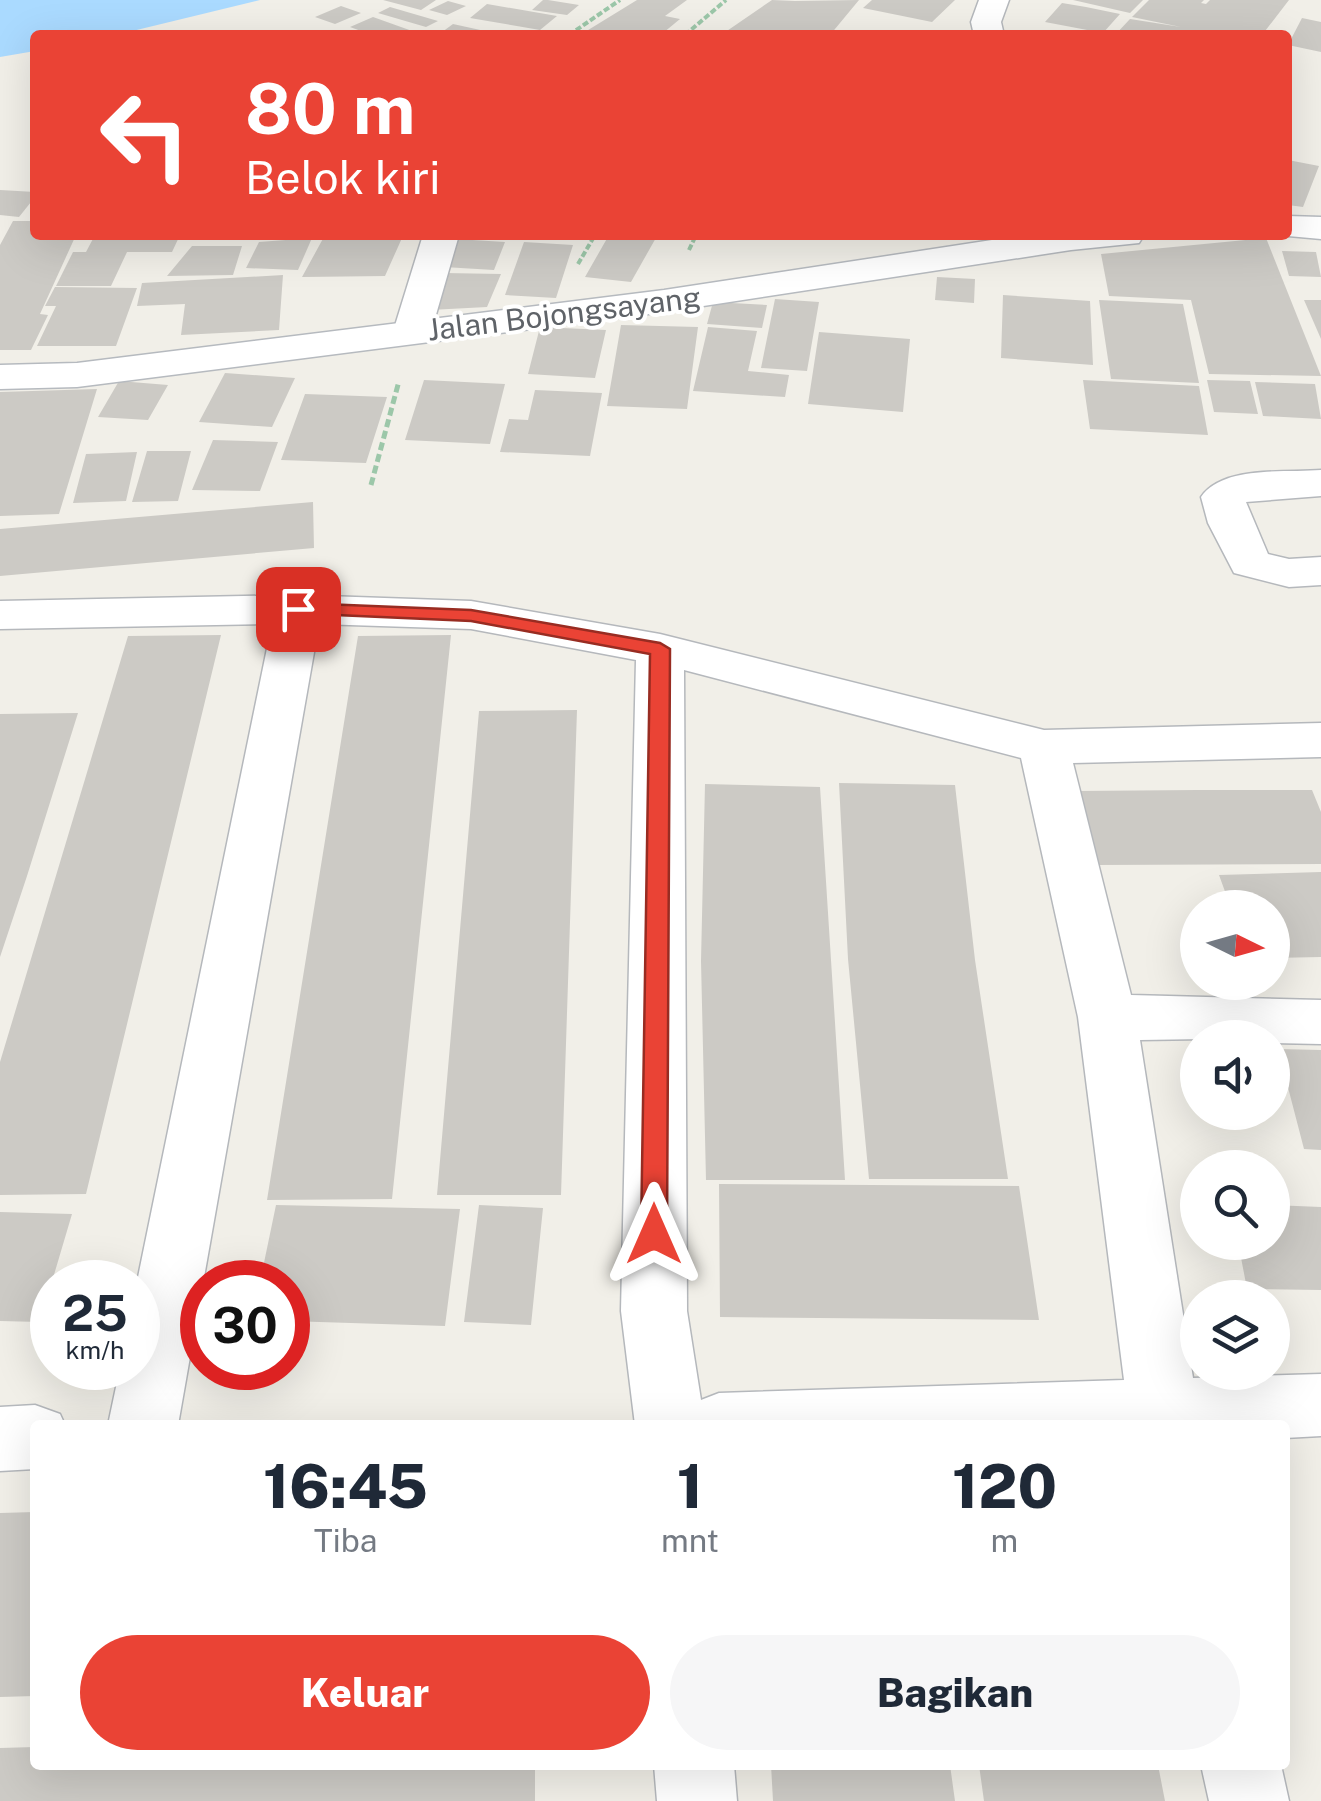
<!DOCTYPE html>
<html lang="id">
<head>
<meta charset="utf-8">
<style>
  body { margin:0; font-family:"Public Sans",sans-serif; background:#f6f6f7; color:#1f2937; height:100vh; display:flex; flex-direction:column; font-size:38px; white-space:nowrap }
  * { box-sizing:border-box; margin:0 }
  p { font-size:32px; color:#747a83 }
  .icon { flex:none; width:55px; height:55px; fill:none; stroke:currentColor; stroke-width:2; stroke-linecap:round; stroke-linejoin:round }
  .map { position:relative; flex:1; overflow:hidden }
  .side { position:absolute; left:30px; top:1420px; width:1260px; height:350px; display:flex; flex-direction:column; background:#fff; border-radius:10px; box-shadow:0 10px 40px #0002 }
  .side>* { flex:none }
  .banner { position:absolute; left:30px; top:30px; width:1262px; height:210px; border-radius:10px; box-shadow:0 10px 40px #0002; background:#ea4335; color:#fff; overflow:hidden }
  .needle { width:65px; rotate:95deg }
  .buttons { position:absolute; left:1180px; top:890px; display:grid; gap:20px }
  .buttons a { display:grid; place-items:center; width:110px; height:110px; border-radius:50%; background:#fff; box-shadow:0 10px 40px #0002; font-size:50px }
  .speed { position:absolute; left:30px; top:1260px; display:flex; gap:20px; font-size:50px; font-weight:700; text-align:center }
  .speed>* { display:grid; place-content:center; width:130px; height:130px; border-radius:50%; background:#fff; box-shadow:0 10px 40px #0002; line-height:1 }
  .speed small { font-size:25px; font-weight:400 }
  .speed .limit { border:15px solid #d22; background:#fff; color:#111 }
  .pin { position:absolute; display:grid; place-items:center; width:85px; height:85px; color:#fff; margin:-42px; border-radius:20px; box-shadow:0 5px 15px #0006 }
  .me { position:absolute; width:110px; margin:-55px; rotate:0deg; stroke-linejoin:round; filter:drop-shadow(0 0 8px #0008) }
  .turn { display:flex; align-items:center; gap:35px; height:210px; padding:0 50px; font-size:45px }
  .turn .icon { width:130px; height:130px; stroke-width:2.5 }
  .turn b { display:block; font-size:70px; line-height:85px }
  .eta { display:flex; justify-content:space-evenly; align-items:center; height:170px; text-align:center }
  .eta b { font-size:60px; font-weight:800; line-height:70px }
  .action { display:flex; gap:20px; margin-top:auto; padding:20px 50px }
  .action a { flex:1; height:115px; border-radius:60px; background:#ea4335; color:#fff; font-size:40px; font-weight:800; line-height:115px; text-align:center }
  .action a+a { background:#f6f6f7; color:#1f2937 }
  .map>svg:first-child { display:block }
  .water { fill:#aadaff }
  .building { fill:#cccac5 }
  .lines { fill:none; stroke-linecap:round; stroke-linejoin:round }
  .street-casing { stroke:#b5b8bc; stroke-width:3 }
  .secondary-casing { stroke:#b6babf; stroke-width:3 }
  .path-far1 { stroke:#9cc7a9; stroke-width:4; stroke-dasharray:6 2.5; stroke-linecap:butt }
  .path { stroke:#9cc7a9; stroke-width:5; stroke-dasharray:8 4; stroke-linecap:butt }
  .street { fill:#fff; fill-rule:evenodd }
  .secondary { fill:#fff; fill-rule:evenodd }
  .route { fill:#ea4335; stroke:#982c22; stroke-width:2.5 }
  .labels { text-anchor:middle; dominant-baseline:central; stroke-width:8; stroke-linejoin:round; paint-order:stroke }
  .far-street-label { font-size:30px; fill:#5f6368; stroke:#fff }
</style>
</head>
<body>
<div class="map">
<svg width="1321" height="1801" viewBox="0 0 1321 1801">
  <rect width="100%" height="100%" fill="#f1efe8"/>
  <!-- water -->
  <path class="water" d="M0,0h260l-144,35h-81v16l-35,6z"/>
  <!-- building -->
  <path class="building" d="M383,0h53l-15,10z
    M543,0h5l31,5 -12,10 -35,-5z
    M637,0h50l-22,16 15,3 -17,14 -83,2z
    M772,0l23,1 64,-1 -29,35h-109z
    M872,0h83l-23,22 -69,-14z
    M1073,0h70l-13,13z
    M1149,0h55l-3,3 5,1 4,-4h79l-27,35h-147l15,-16 51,8 -49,-10z
    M448,1l18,5 -19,9 -18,-5z
    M1062,3l24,4 34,7 -17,19 -58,-11z
    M487,4l70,12 -17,14 -70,-12z
    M341,6l20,7 -26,11 -20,-7z
    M390,7l48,14 -12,6 -48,-14z
    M373,17l42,15 -43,3 -22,-8z
    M1302,18l19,4v30l-33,-7z
    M453,24l41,9v2h-56z
    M1288,160l31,6 -16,41 -15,-2z
    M0,190l35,2v5l-16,20 -19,-2z
    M13,221h22v14h41l-36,79 8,1 -17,35h-31v-105z
    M95,235h85l-8,17h-45l-16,34h-55l17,-34h13z
    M325,235h26l51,3 -17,38 -83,1z
    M609,235l48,1 -26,46 -46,-5z
    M312,238l-14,32 -52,-2 13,-26z
    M1266,238l55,138 -112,-2 -18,-74 -82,-4 -8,-42z
    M456,239l49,3 -11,28 -50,-3z
    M524,242l49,3 -17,53 -51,-3z
    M192,246h50l-9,29 -66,1z
    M1282,251l34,1 5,25 -32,-1z
    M443,273l58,1 -14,33 -57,3z
    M283,275l-4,55 -98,5 4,-31 -48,2 5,-23z
    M937,277l38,2 -1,24 -39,-3z
    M55,287l82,1 -21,58h-79l19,-40h-11z
    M1003,295l87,6 3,64 -92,-7z
    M775,299l44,3 -12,69 -46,-3z
    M1099,300l84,4 16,79 -88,-4z
    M1304,300h17v39z
    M713,302l54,3 -5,23 -55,-4z
    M621,325l77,2 -11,82 -80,-3z
    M540,327l66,3 -11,48 -67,-4z
    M708,327l49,4 -9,40 41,4 -4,22 -92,-6z
    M819,332l91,7 -7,73 -95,-8z
    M225,373l70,5 -23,49 -73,-5z
    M424,380l81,4 -15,60 -85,-4z
    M1083,380l116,6 9,49 -118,-6z
    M1207,380l43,1 8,33 -44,-2z
    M119,381l49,4 -20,35 -50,-3z
    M1255,382l60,2 6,35 -58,-3z
    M97,389l-38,125 -59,2v-124z
    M535,390l67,3 -12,63 -90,-4 9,-33 19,1z
    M305,394l82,3 -21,66 -85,-3z
    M213,440l65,2 -18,49 -68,-1z
    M147,451h44l-13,50 -46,1z
    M137,452l-11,49 -53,2 13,-49z
    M313,502l1,46 -314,28v-47z
    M221,635l-135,559 -86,1v-133l128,-426z
    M451,635l-59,564 -125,1 91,-564z
    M577,710l-16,485h-124l42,-484z
    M78,713l-51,163 -27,81v-243z
    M839,783l116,2 20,175 33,219h-139l-21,-220z
    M705,784l115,3 25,393h-139l-5,-219z
    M1197,790h115l9,22v52l-226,1 -18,-74z
    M1321,872v85l-49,1v-50h-41l-12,-33z
    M1278,1049l43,1v100l-17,-1z
    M719,1184l300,2 20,134 -319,-3z
    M276,1205l184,4 -15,117 -157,-5v-39h-28z
    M479,1205l64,3 -12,117 -67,-3z
    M1272,1205l49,2v83l-74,-1 -9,-47h34z
    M0,1212l72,2 -32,108 -40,-1z
    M35,1512v184l-35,1v-184z
    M35,1747v18h500v36h-535v-53z
    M771,1765h179l5,36h-182z
    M979,1765h179l7,36h-181z"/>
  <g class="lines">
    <defs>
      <path id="street" d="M979,0h30l-8,22 3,13h-30l-3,-13z
        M423,235h36l-28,97 -5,8h-28l-5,-8z
        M1321,470v26l-75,6 22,52 21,5 32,-2v28l-32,2 -55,-14 -26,-50 -7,-26c22,-32 85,-24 120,-27z
        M298,595l173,6 189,33 384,96 277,-7v34l-248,6 58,232 190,5v44l-49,-1v-5l-132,2 53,338 128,-4v62l-36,2v-13h-650l-14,-114 15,-651 -165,-31 -152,-5 -141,801h-70l12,-57h18l-1,-86 135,-658 -272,5v-28zM684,670l337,88 57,259 46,363 -405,13 -18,7 -14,-89z
        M35,1405l25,9 5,11h-30v44l-35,2v-64z
        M654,1765h80l3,36h-80z
        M1201,1765h80l8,36h-80z"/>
      <path id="secondary" d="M1288,216l33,1v22l-44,-4h11z
        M1025,235h119l-5,8 -68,7 -407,62 -587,75 -77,2v-24l77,-2 587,-73z"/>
    </defs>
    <!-- street casing -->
    <use href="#street" class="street-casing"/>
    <!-- secondary casing -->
    <use href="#secondary" class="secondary-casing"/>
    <!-- path-far1 -->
    <path class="path-far1" d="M569,35l51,-35
      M685,35l41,-35
      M689,250l7,-15
      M578,264l17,-29"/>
    <!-- path -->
    <path class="path" d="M371,485l28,-104"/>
    <!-- street -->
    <use href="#street" class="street"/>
    <!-- secondary -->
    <use href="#secondary" class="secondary"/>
  </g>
  <!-- route -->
  <path class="route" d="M298,603l173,7 189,33 10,6 -3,585 -4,8h-18l-4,-8 9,-580 -179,-33 -180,-8 -3,-4z"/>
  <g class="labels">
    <!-- far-street labels -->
    <g class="far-street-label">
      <text transform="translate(564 313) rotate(-7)">Jalan Bojongsayang</text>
    </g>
  </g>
</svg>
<div class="buttons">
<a><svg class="needle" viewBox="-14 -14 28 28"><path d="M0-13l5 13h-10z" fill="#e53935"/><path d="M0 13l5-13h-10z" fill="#747a83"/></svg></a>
<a><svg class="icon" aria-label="sound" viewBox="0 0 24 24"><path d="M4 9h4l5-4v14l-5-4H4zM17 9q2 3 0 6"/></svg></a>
<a><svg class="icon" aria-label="search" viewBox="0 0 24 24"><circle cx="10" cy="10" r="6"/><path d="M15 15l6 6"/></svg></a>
<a><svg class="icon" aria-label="layers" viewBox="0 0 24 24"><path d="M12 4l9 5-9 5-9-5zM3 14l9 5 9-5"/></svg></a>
</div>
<div class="speed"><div>25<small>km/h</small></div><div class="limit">30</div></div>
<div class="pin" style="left:298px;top:609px;background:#d93025"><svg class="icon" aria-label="arrive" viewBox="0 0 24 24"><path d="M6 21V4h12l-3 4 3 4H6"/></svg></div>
<svg class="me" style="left:654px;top:1234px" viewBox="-20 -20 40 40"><path d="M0-17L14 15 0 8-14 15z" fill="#ea4335" stroke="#fff" stroke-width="4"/></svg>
<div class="banner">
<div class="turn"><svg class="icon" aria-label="left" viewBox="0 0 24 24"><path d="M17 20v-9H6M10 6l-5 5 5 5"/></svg><div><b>80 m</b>Belok kiri</div></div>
</div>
<section class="side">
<div class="eta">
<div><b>16:45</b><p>Tiba</p></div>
<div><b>1</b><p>mnt</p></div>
<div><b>120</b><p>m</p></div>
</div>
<div class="action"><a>Keluar</a><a>Bagikan</a></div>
</section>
</div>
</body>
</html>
